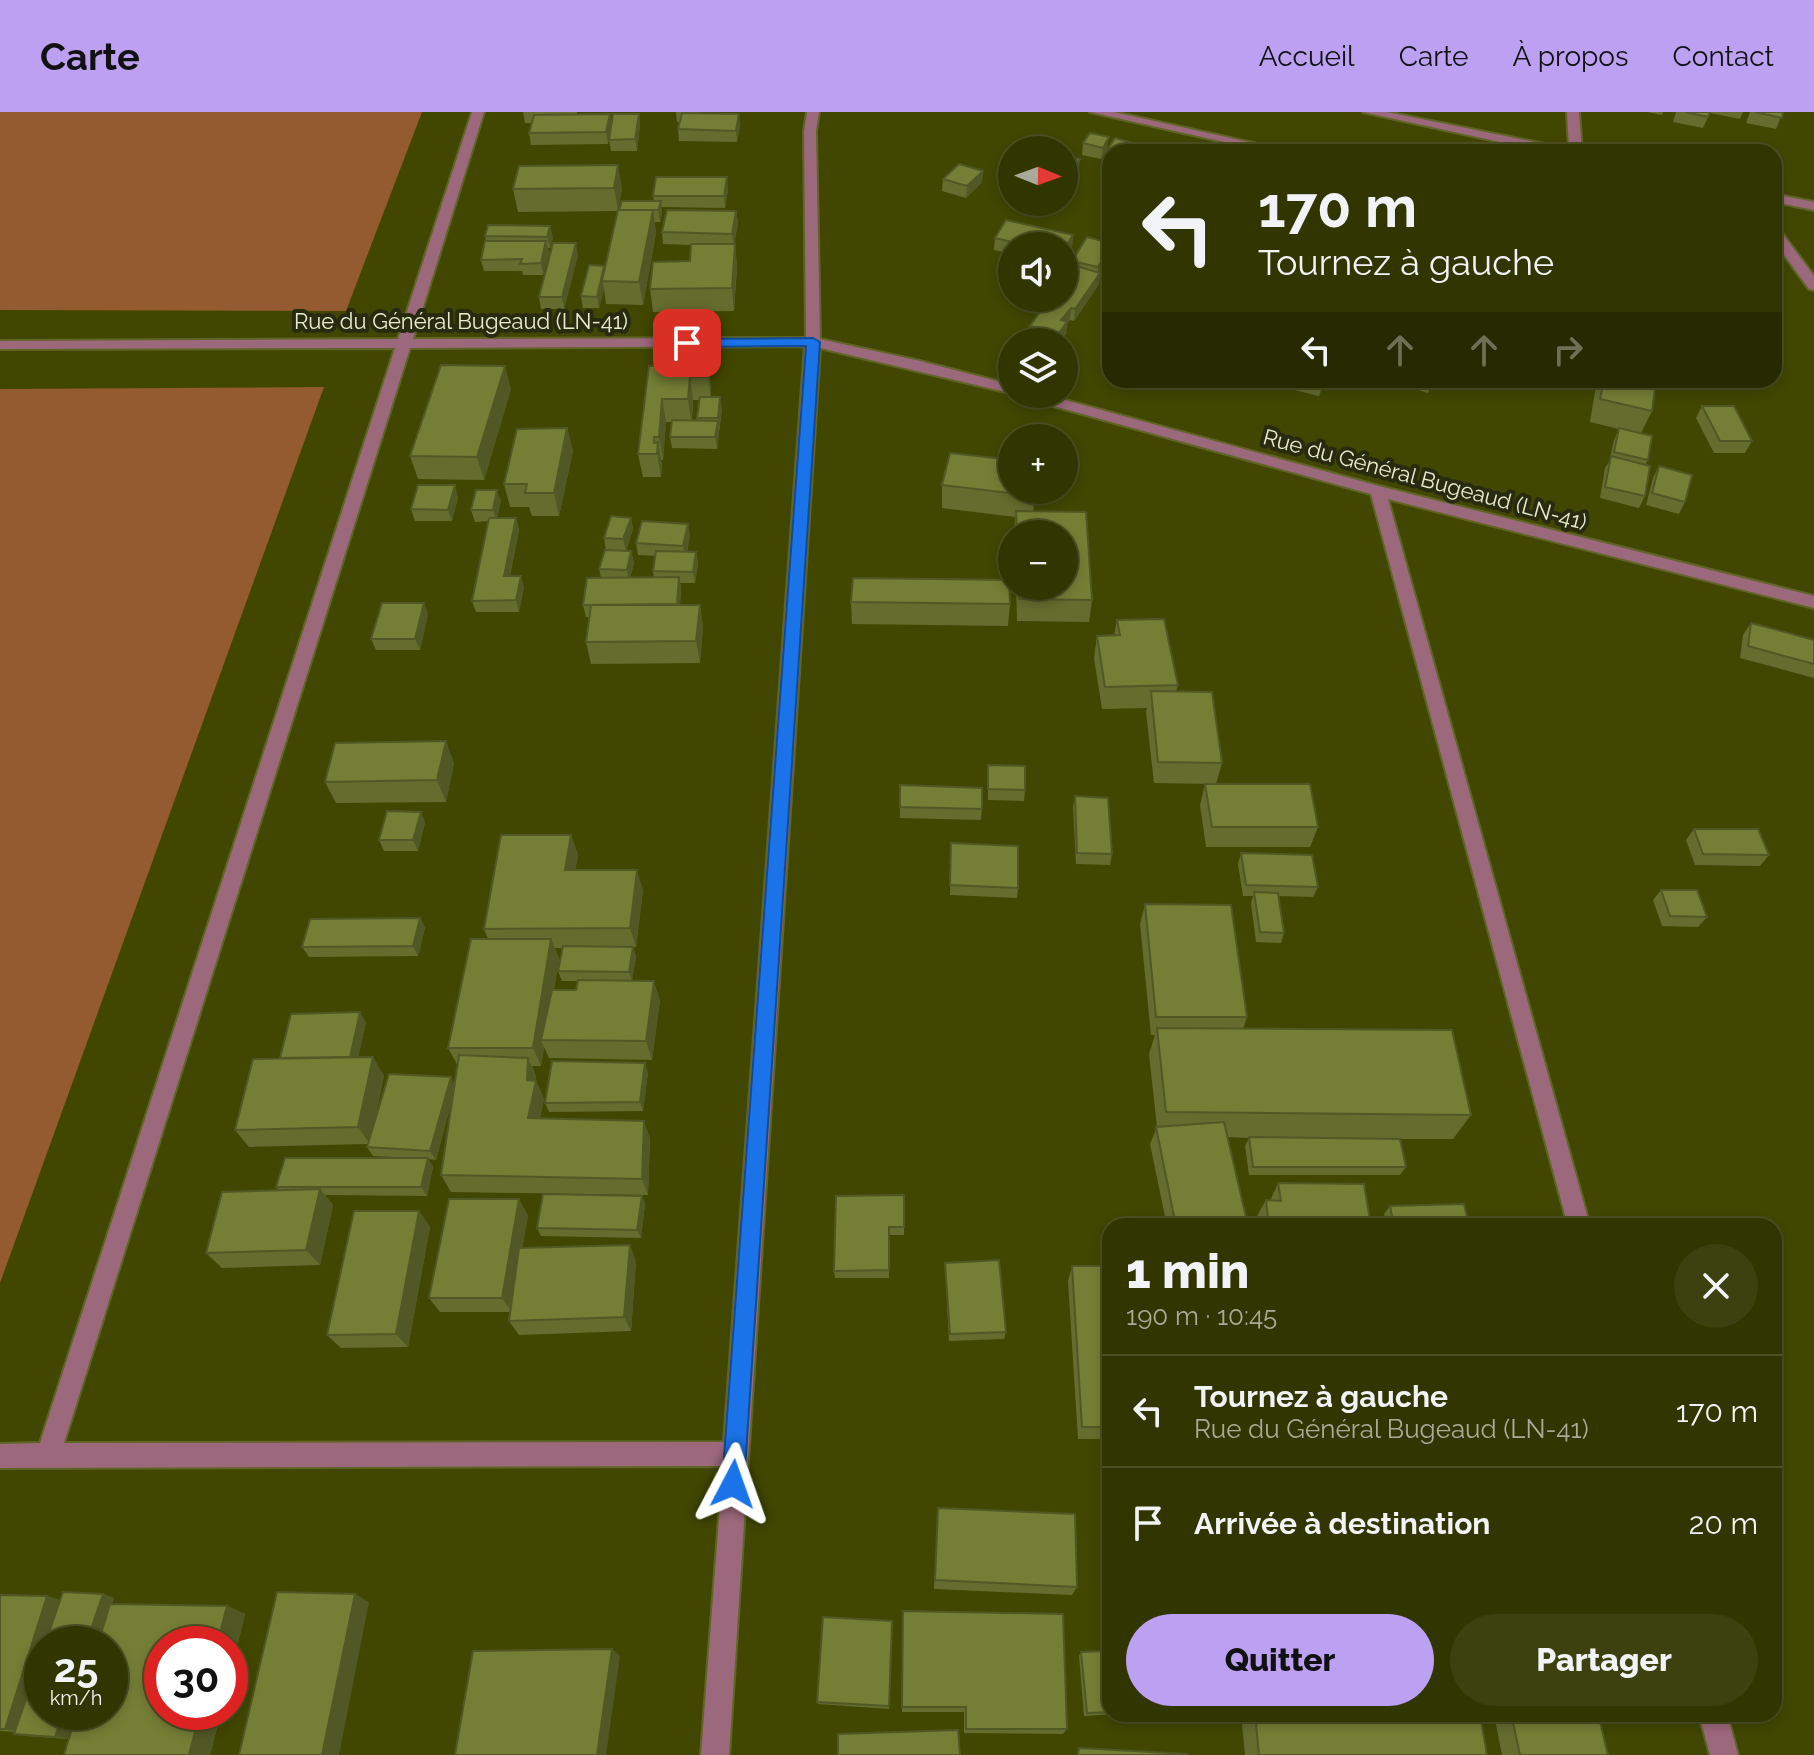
<!DOCTYPE html>
<html lang="fr">
<head>
<meta charset="utf-8">
<style>
  body { margin:0; font-family:Raleway,sans-serif; background:#3d400f; color:#f1f3f6; height:100vh; display:flex; flex-direction:column; font-size:30px; white-space:nowrap }
  * { box-sizing:border-box; margin:0 }
  p { font-size:26px; color:#a8ab99 }
  .icon { flex:none; width:44px; height:44px; fill:none; stroke:currentColor; stroke-width:2; stroke-linecap:round; stroke-linejoin:round }
  .map { position:relative; flex:1; overflow:hidden }
  .details { position:absolute; left:1102px; top:1106px; width:680px; height:504px; display:flex; flex-direction:column; background:#313500; border-radius:24px; box-shadow:0 4px 12px #0003,0 0 0 2px #4c5022 }
  .details>* { flex:none }
  .banner { position:absolute; left:1102px; top:32px; width:680px; height:244px; border-radius:24px; box-shadow:0 4px 12px #0003,0 0 0 2px #4c5022; background:#313500; color:#f1f3f6; overflow:hidden }
  .needle { width:52px; rotate:91deg }
  .buttons { position:absolute; left:998px; top:24px; display:grid; gap:16px }
  .buttons a { display:grid; place-items:center; width:80px; height:80px; border-radius:50%; background:#313500; box-shadow:0 4px 12px #0003,0 0 0 2px #4c5022; font-size:40px }
  .speed { position:absolute; left:24px; top:1514px; display:flex; gap:16px; font-size:40px; font-weight:700; text-align:center }
  .speed>* { display:grid; place-content:center; width:104px; height:104px; border-radius:50%; background:#313500; box-shadow:0 4px 12px #0003,0 0 0 2px #4c5022; line-height:1 }
  .speed small { font-size:20px; font-weight:400 }
  .speed .limit { border:12px solid #d22; background:#fff; color:#111 }
  .pin { position:absolute; display:grid; place-items:center; width:68px; height:68px; color:#fff; margin:-34px; border-radius:16px; box-shadow:0 4px 12px #0006 }
  .me { position:absolute; width:88px; margin:-44px; rotate:4deg; stroke-linejoin:round; filter:drop-shadow(0 0 6px #0008) }
  .turn { display:flex; align-items:center; gap:28px; height:168px; padding:0 24px; font-size:36px }
  .turn .icon { width:104px; height:104px; stroke-width:2.5 }
  .turn b { display:block; font-size:56px; line-height:68px }
  .lanes { display:flex; align-items:center; height:76px; padding:0 24px; background:#0003; justify-content:center; gap:40px; direction:ltr }
  .lanes .off { opacity:.35 }
  .round { display:grid; place-items:center; flex:none; width:84px; height:84px; border-radius:42px; background:#3d400f }
  .summary { display:flex; align-items:center; justify-content:space-between; height:136px; padding:0 24px }
  h1 { font-size:48px; font-weight:800; line-height:60px }
  .primary-button { display:flex; gap:16px; margin-top:auto; padding:16px 24px }
  .primary-button a { flex:1; height:92px; border-radius:48px; background:#bca0f2; color:#111; font-size:32px; font-weight:800; line-height:92px; text-align:center }
  .primary-button a+a { background:#3d400f; color:#f1f3f6 }
  ul { padding:0; list-style:none }
  li { display:flex; align-items:center; gap:24px; height:112px; padding:0 24px; border-top:2px solid #4c5022 }
  li div { flex:1 }
  li b { display:block; font-size:30px }
  li em { font-style:normal }
  header { display:flex; align-items:center; gap:48px; box-sizing:border-box; height:112px; padding:0 40px; background:#bca0f2; color:#111 }
  header strong { font-size:38px }
  nav { display:flex; gap:44px; margin-inline-start:auto; font-size:28px }
  .map>svg:first-child { display:block }
  .green { fill:#945a30 }
  .lines { fill:none; stroke-linecap:round; stroke-linejoin:round }
  .minor-casing { stroke:#5f6525; stroke-width:4 }
  .minor { fill:#9c687c; fill-rule:evenodd }
  .wall { fill:#656c2e; fill-rule:evenodd }
  .shaded-wall { fill:#525825 }
  .building { fill:#757e35; stroke:#525825; stroke-width:2 }
  .route { fill:#1a73e8; stroke:#114b97; stroke-width:2 }
  .labels { text-anchor:middle; dominant-baseline:central; stroke-width:8; stroke-linejoin:round; paint-order:stroke }
  .far-street-label { font-size:22px; fill:#e7edcc; stroke:#282b10 }
</style>
</head>
<body>
<header>
<strong>Carte</strong>
<nav><a>Accueil</a><a>Carte</a><a>À propos</a><a>Contact</a></nav>
</header>
<div class="map">
<svg width="1814" height="1643" viewBox="0 0 1814 1643">
  <rect width="100%" height="100%" fill="#414700"/>
  <!-- green -->
  <path class="green" d="M0,0h422l-76,199 -346,-1z
    M324,275l-324,896v-894z"/>
  <g class="lines">
    <defs>
      <path id="minor" d="M472,0h12l-71,227 393,-1 -2,-207 3,-19h12l-3,19 4,208 100,22 92,24 2,9 -194,-46 -91,1407h-28l22,-289 -723,2v-24l40,-1 355,-1095 -395,1v-8l398,-2zM805,234l-81,1096 -660,1 346,-1095z
        M1090,0h24l179,40h-24z
        M1363,0h24l182,37 -2,-37h12l3,40h-36z
        M1774,82l40,8v8l-40,-8z
        M1774,116l5,1 35,47v14l-5,-1 -35,-48z
        M1019,282h24l336,92 435,110v12l-426,-109 202,727h-22l-197,-732 -350,-97z
        M1699,1602h28l11,41h-28z"/>
    </defs>
    <!-- minor casing -->
    <use href="#minor" class="minor-casing"/>
    <!-- minor -->
    <use href="#minor" class="minor"/>
  </g>
  <!-- wall -->
  <path class="wall" d="M523,0h54v2h33l1,11 -3,19 -77,1 -2,-12 2,-10h-6z
    M676,0h23v1l41,12 -3,17 -58,-1 -1,-12 1,-7h-2z
    M1647,0h16l-1,3z
    M1676,0h67l-3,7 -30,-6 -7,15 -30,-6z
    M1750,0h33l-7,17 -30,-6z
    M639,2l1,11 -3,26h-26l-2,-11z
    M1083,31l24,6 25,3h-22v10l-5,-1 2,-11 -6,9 -19,-4z
    M1012,39v22l-7,-1v-12z
    M983,59l-1,11 -16,16 -24,-7 1,-12z
    M622,76l-4,22 36,-9 -1,-5 75,-7 -3,19 -64,-1 1,6 -2,9h-6l2,11 -13,72 -37,-1 -2,-15 -5,19h-16l-2,-12 23,-30 1,3 13,-58 -100,1 -5,-23z
    M736,99l2,12 -4,21h1l2,23 -3,44 -81,1 -3,-23 40,-28 1,-16 -28,-1 -1,-12z
    M488,113l65,12 -3,11h-2l1,5 -6,22h-20l-1,-4h-38l-3,-11 5,-19 -1,-5z
    M1073,123l-1,12 -60,-1v8l-18,-4 1,-12z
    M578,143l-14,54h-23l-2,-12z
    M1110,146v19l-6,-1 2,-12 -6,9 -1,11 -25,37 -4,-1 -3,4 -1,10 -6,8h-14l-17,-5 1,-11 41,-58 1,-7z
    M708,252l3,23v10l11,12 -5,40 -45,-1 -2,-11 2,-15h-6l-3,38h-2l1,5 -1,12h-18l-5,-23 11,-88zM693,288h7l-3,20h-5z
    M1254,268h72l-7,16z
    M1385,268h49l-6,13z
    M1597,268h59l-4,31 -11,22 7,27 -3,5v31l-6,12 -39,-10 5,-30 4,-6 5,-22 5,-11 -29,-7z
    M511,277l-27,91 -66,-1 -8,-23z
    M1702,294l50,35 -7,12h-31l-18,-35z
    M567,316l6,23 -14,65h-27l-3,-9h-19l-6,-23z
    M950,341l62,7v30h25l-4,21 53,1 6,88 -3,22 -72,-1 -1,-35h48v-52h-50l1,-17 -73,-9v-23z
    M1659,354l26,36 -6,12 -33,-9 7,-27z
    M458,385l-6,24h-37l-4,-12z
    M501,389l-4,17h19l3,12 -9,46 14,11 -5,25h-43l-4,-11 17,-80 -14,1 -4,-12z
    M631,406l2,11 -7,22h5l3,12 -4,15 24,-1 -1,-6 3,-15 -18,-1 -2,-12 54,-8 -3,17h9l2,11 -3,20h-15l1,5 -1,17h20l3,22 -3,36 -109,1 -5,-22 4,-25h-4l-3,-12 18,-27 -2,-9 7,-19 -2,-12z
    M851,490l159,2 -2,22 -156,-2z
    M424,491l4,11 -8,36h-44l-5,-11z
    M1117,508l61,65 -2,6 46,72 -6,21 -62,-1 -8,-71 1,-4 -45,1 -8,-51 3,-22h17z
    M1751,511l63,17v38l-74,-20 3,-23z
    M454,651l-8,39 -110,1 -11,-21z
    M988,653l37,25 -1,11 -36,-1z
    M1205,672l113,43 -8,20h-104l-6,-42z
    M1075,684l37,58 -2,11 -34,-1 -3,-57z
    M900,695l82,2 -1,11 -81,-2z
    M425,710l-7,29h-34l-5,-11z
    M1694,717l75,26 -9,11 -65,-1 -9,-25z
    M571,723l7,20 -3,15 68,20 -7,57h-3l3,10 -4,23 28,20 -8,60 -103,-2 -5,-11 -3,19h-9l4,10v5l8,18 -4,19 110,20 -2,57 -197,-3 -10,-17 11,-75 -16,60 -8,-1 5,8 -6,29 -102,-1 8,10 -13,60 -98,3 -16,-15 73,-63 -3,-3 136,-29 -39,-2 -6,-9 1,-3 -119,3 -14,-17 45,-72 86,-36 -8,35 26,18 -9,45 80,-36 3,-18 -10,-18 40,-109 -4,-10zM555,836h7l-4,23 4,10h16l-2,9h-22l5,-31z
    M951,731l67,45 -1,10 -67,-3z
    M1241,741l77,34 -5,10 -34,-1 5,37 -3,10 -25,-1 -5,-39 2,-7h-10l-5,-32z
    M1661,778l46,27 -9,10 -36,-1 -9,-26z
    M1145,792l102,113 -4,12 228,86 -18,24h-53l6,28 -6,8h-151l-4,-29 4,-8 -22,-1 21,89h-81l-17,-82 7,-17 -8,-73 6,-19h-4l-11,-111z
    M420,806l5,10 -7,28 -109,1 -7,-10z
    M648,960l-5,39 -94,1 -4,-9z
    M1278,1071l93,43h-112l-2,-10 9,-16 4,1z
    M904,1083v40h-15v43h-54l-1,-7z
    M642,1084l3,8 -4,34 -100,-2 -4,-8z
    M1390,1094l79,20h-82l-3,-12z
    M419,1099l11,16 -22,120 -67,1 -14,-13z
    M528,1103l-6,33 114,13 -5,70 -112,4 -10,-14 1,-9h-70l-11,-14z
    M945,1151l61,69 -2,7 -55,2z
    M1072,1154h38v173h-32l-10,-158z
    M938,1396l139,79 -5,8 -138,-6z
    M63,1480l40,2 11,4 -2,6 115,2 18,8 -15,61v-31h-68v68h59l-11,43h-146l13,-43h33v-68h-68v68h34l-9,27 -41,-3 -12,-2v-2l-14,-1v-136l47,1 12,4 -12,39z
    M903,1499l164,118 -4,5 -99,-1v-21h-62z
    M892,1509l-3,88 -71,-5 -1,-2z
    M1110,1539v63h8l-34,2 -5,-60 2,-4z
    M1241,1602h239l7,41h-242z
    M1496,1602h102l10,41h-106l-8,-40z"/>
  <!-- shaded-wall -->
  <path class="shaded-wall" d="M610,2l1,11 -3,19 -2,-12z
    M639,2l1,11 -3,26 -2,-12z
    M739,2l1,11 -3,17 -1,-11z
    M1109,25l-2,12 -6,10 2,-11z
    M1133,31l-1,9h-6z
    M1080,47l-1,11 -15,20v-11z
    M618,53l4,23 -4,23 -4,-23z
    M983,59l-1,11 -16,16 1,-12z
    M727,65l1,12 -3,19 -1,-12z
    M661,89l1,12 -2,9 -2,-12z
    M653,98l3,23 -13,72 -4,-23z
    M736,99l2,12 -4,23 -2,-12z
    M550,114l3,11 -3,11 -3,-11z
    M1073,123l-1,12 -8,12v-10z
    M546,129l3,12 -6,22 -2,-12z
    M576,131l2,12 -14,54 -2,-12z
    M735,132l2,23 -3,44 -2,-23z
    M1110,136v9l-11,19 1,-3 -1,11 -25,37 1,-12 21,-30 2,-12z
    M604,154l2,11 -4,4 2,8 -5,19 -2,-11z
    M1071,196l-1,12 -3,4 -1,10 -6,8h-2l3,-22z
    M708,252l3,23v13l-3,-23z
    M505,254l6,23 -27,91 -7,-23z
    M690,265l3,23 -2,22 -3,-23z
    M1323,268h3l-7,16z
    M720,285l2,12 -3,21 -1,-12z
    M662,287l4,23 -3,38 -4,-23z
    M718,309l1,11 -2,17 -2,-12z
    M567,316l6,23 -14,65 -5,-23z
    M658,330l4,23 -1,12 -4,-23z
    M455,373l3,12 -6,24 -4,-11z
    M497,378l4,11 -5,20 -3,-11z
    M1035,378h2l-5,28z
    M516,406l3,12 -12,58 -3,-12z
    M631,406l2,11 -7,22 -3,-12z
    M688,412l2,11 -5,23 -2,-12z
    M631,439l3,12 -5,19 -2,-12z
    M696,440l2,11 -3,20 -2,-11z
    M521,464l3,11 -5,25 -3,-12z
    M679,465l2,11 -2,27 -2,-11z
    M424,491l4,11 -8,36 -5,-11z
    M700,493l3,22 -3,36 -4,-22z
    M446,629l8,22 -8,39 -9,-22z
    M421,700l4,10 -7,29 -5,-11z
    M571,723l7,20 -6,36 -7,-21z
    M637,758l6,20 -7,57 -6,-19z
    M420,806l5,10 -7,28 -5,-10z
    M551,827l8,20 -14,81h-4l3,7 -3,19 -8,-18z
    M633,835l3,10 -4,25 -3,-10z
    M654,869l6,19 -8,60 -6,-19z
    M360,900l6,10 -10,45 -6,-9z
    M373,945l11,18 -14,69 -12,-17z
    M528,946l8,18v5l8,18 -8,36 -8,-17z
    M645,951l3,9 -5,39 -3,-9z
    M451,965l5,9 -20,74 -6,-9z
    M644,1009l6,17 -2,57 -6,-16z
    M428,1046l5,9 -6,29 -6,-9z
    M320,1077l13,16 -13,60 -14,-15z
    M642,1084l3,8 -4,34 -4,-8z
    M519,1087l9,16 -16,97 -10,-14z
    M419,1099l11,16 -22,120 -12,-13z
    M630,1133l6,16 -5,70 -7,-14z
    M103,1482l11,4 -15,46h-13z
    M355,1482l14,8 -30,153h-17z
    M47,1484l12,4 -14,44h-3v10l-24,78 -13,-3z
    M227,1494l18,8 -15,61v-31h-13z
    M612,1537l8,7 -14,99h-9z
    M63,1600h13l-9,27 -12,-2z
    M200,1600h21l-11,43h-21z"/>
  <!-- building -->
  <path class="building" d="M1685,0h25l-2,5z
    M1755,0h28l-1,6z
    M682,1l57,1 -3,17 -58,-2z
    M610,2l-4,18 -77,1 5,-18z
    M613,2h26l-4,25 -26,1z
    M1090,21l19,4 -6,11 -20,-5z
    M1115,26l18,5 -7,9h-9l-10,-2z
    M1150,34l21,5 -1,1h-24z
    M1015,35l15,3h-18z
    M1012,39v11l-7,-2z
    M1064,43l16,4 -16,20z
    M959,52l24,7 -16,15 -24,-7z
    M618,53l-4,23 -101,1 6,-23z
    M656,65h71l-3,19h-71z
    M622,89h39l-3,9h-39z
    M618,98h35l-14,72 -37,-1z
    M667,98l69,1 -4,23 -70,-2z
    M1006,108l67,15 -9,14v-3h-34l-35,-8z
    M488,113l62,1 -3,11 -62,-1z
    M1087,125l23,6v5l-12,19 -26,-6z
    M485,129h61l-5,22 -21,1 2,-5 -41,1z
    M553,131h23l-14,54h-23z
    M691,132h44l-3,44 -82,1 3,-27 37,-1z
    M589,153l15,1 -7,31 -16,-1z
    M1073,153l27,8 -25,36 -4,-1 -10,12 6,2 -8,11 -29,-7 20,-28h14v-20z
    M708,252v13h-18l-2,22h-26l-3,38h-5v6l4,-1 -1,12h-19l11,-88z
    M441,253l64,1 -28,91 -67,-1z
    M1604,268h52l-4,31 -52,-12z
    M700,285h20l-2,21h-21z
    M1702,294h32l18,35h-32z
    M672,308l46,1 -3,16h-45z
    M567,316l-13,65h-29l2,-9h-23l13,-55z
    M1619,316l33,8 -4,24 -34,-8z
    M950,341l62,7v30h23l-1,6 -92,-11z
    M1611,344l39,10 -5,30 -40,-9z
    M1659,354l33,9 -7,27 -33,-9z
    M418,373h37l-7,25 -37,-1z
    M476,378h21l-4,20h-22z
    M1016,399l70,1 6,88 -73,-1v-13h45v-52h-47z
    M611,404l20,2 -8,21 -19,-1z
    M489,406h27l-12,58h17l-5,24 -44,1z
    M642,409l46,3 -5,22 -47,-3z
    M605,438l26,1 -4,19 -28,-1z
    M656,439l40,1 -3,20 -40,-1z
    M679,465l-2,27 -94,1 4,-27z
    M853,466l156,2 1,24 -159,-2z
    M382,491h42l-9,36h-44z
    M591,493h109l-4,36 -110,1z
    M1164,507l14,66 -73,2 -8,-51 23,-1 -3,-15z
    M1751,511l63,17v24l-66,-18z
    M1151,579l61,1 10,71 -64,-1z
    M446,629l-9,39 -112,2 10,-39z
    M988,653l37,1v24l-37,-1z
    M1205,672h105l8,43h-106z
    M900,673l82,3v21l-82,-2z
    M1075,684l33,2 4,56 -35,-1z
    M387,699l34,1 -8,28h-34z
    M1694,717h64l11,26 -66,-1z
    M501,723h70l-6,35h72l-7,58 -146,1z
    M951,731l67,3v42l-68,-3z
    M1241,741l71,2 6,32 -72,-2z
    M1661,778h36l10,27 -37,-1z
    M1254,780l24,1 6,40 -24,-1z
    M1145,792l86,1 16,112h-91z
    M420,806l-7,28 -111,1 8,-28z
    M471,827h80l-18,109h-85z
    M563,834l70,1 -4,25 -71,-1z
    M578,868l76,1 -8,60 -105,-1 11,-50h24z
    M360,900l-10,45 -70,1 11,-44z
    M1157,916l295,2 19,85 -305,-3z
    M459,943l69,3 -1,22 9,1 -8,37 116,3 -2,58 -201,-4z
    M373,945l-15,70 -123,3 18,-71z
    M552,949l93,2 -5,39 -95,1z
    M389,962l62,3 -21,74 -63,-4z
    M1224,1010l24,104h-72l-20,-99z
    M1249,1025l151,2 6,28h-153z
    M285,1046h143l-7,29h-145z
    M1278,1071l86,1 7,42h-102l-3,-26 15,1z
    M320,1077l-14,61 -100,3 16,-61z
    M543,1082l99,2 -5,34 -100,-2z
    M904,1083v32h-15v43l-55,1 2,-75z
    M449,1087h70l-17,99h-73z
    M1464,1092l5,22h-75l-4,-20z
    M354,1099h65l-23,123 -69,1z
    M630,1133l-6,72 -115,4 10,-73z
    M999,1148l7,72 -56,2 -5,-71z
    M1072,1154h38v161h-28z
    M938,1396l137,6 2,73 -142,-7z
    M63,1480l40,2 -17,50h-41z
    M277,1480l78,2 -33,161h-83z
    M0,1483l47,1 -42,133h-5z
    M110,1492l117,2 -10,38h-55v68h38l-11,43h-125l13,-43h33v-68h-12z
    M903,1499l160,3 4,115h-101v-22h-64z
    M823,1505l69,4 -3,85 -72,-4z
    M612,1537l-15,106h-142l18,-104z
    M1110,1539v61l-23,1 -6,-61z
    M42,1541v59h21l-8,25 -41,-3z
    M1255,1602h225l7,41h-228z
    M1511,1602h87l10,41h-88z
    M958,1618l2,25h-122v-21z
    M1079,1636l108,6v1h-109z"/>
  <!-- route -->
  <path class="route" d="M813,226l7,4 -76,1142 -3,8 -8,4 -8,-4 -3,-8 84,-1138 -119,1 -7,-4 7,-4z"/>
  <g class="labels">
    <!-- far-street labels -->
    <g class="far-street-label">
      <text x="461" y="209">Rue du Général Bugeaud (LN-41)</text>
      <text transform="translate(1425 367) rotate(15)">Rue du Général Bugeaud (LN-41)</text>
    </g>
  </g>
</svg>
<div class="buttons">
<a><svg class="needle" viewBox="-14 -14 28 28"><path d="M0-13l5 13h-10z" fill="#e53935"/><path d="M0 13l5-13h-10z" fill="#a8ab99"/></svg></a>
<a><svg class="icon" aria-label="sound" viewBox="0 0 24 24"><path d="M4 9h4l5-4v14l-5-4H4zM17 9q2 3 0 6"/></svg></a>
<a><svg class="icon" aria-label="layers" viewBox="0 0 24 24"><path d="M12 4l9 5-9 5-9-5zM3 14l9 5 9-5"/></svg></a>
<a>+</a>
<a>−</a>
</div>
<div class="speed"><div>25<small>km/h</small></div><div class="limit">30</div></div>
<div class="pin" style="left:687px;top:231px;background:#d93025"><svg class="icon" aria-label="arrive" viewBox="0 0 24 24"><path d="M6 21V4h12l-3 4 3 4H6"/></svg></div>
<svg class="me" style="left:733px;top:1372px" viewBox="-20 -20 40 40"><path d="M0-17L14 15 0 8-14 15z" fill="#1a73e8" stroke="#fff" stroke-width="4"/></svg>
<div class="banner">
<div class="turn"><svg class="icon" aria-label="left" viewBox="0 0 24 24"><path d="M17 20v-9H6M10 6l-5 5 5 5"/></svg><div><b>170 m</b>Tournez à gauche</div></div>
<div class="lanes"><svg class="icon" aria-label="left" viewBox="0 0 24 24"><path d="M17 20v-9H6M10 6l-5 5 5 5"/></svg><svg class="icon off" aria-label="ahead" viewBox="0 0 24 24"><path d="M12 20V5M6 11l6-6 6 6"/></svg><svg class="icon off" aria-label="ahead" viewBox="0 0 24 24"><path d="M12 20V5M6 11l6-6 6 6"/></svg><svg class="icon off" aria-label="right" viewBox="0 0 24 24"><path d="M7 20v-9h11M14 6l5 5-5 5"/></svg></div>
</div>
<section class="details">
<div class="summary"><div><h1>1 min</h1><p>190 m · 10:45</p></div><a class="round"><svg class="icon" aria-label="close" viewBox="0 0 24 24"><path d="M6 6l12 12M18 6L6 18"/></svg></a></div>
<ul>
<li><svg class="icon" aria-label="left" viewBox="0 0 24 24"><path d="M17 20v-9H6M10 6l-5 5 5 5"/></svg><div><b>Tournez à gauche</b><p>Rue du Général Bugeaud (LN-41)</p></div><em>170 m</em></li>
<li><svg class="icon" aria-label="arrive" viewBox="0 0 24 24"><path d="M6 21V4h12l-3 4 3 4H6"/></svg><div><b>Arrivée à destination</b></div><em>20 m</em></li>
</ul>
<div class="primary-button"><a>Quitter</a><a>Partager</a></div>
</section>
</div>
</body>
</html>
